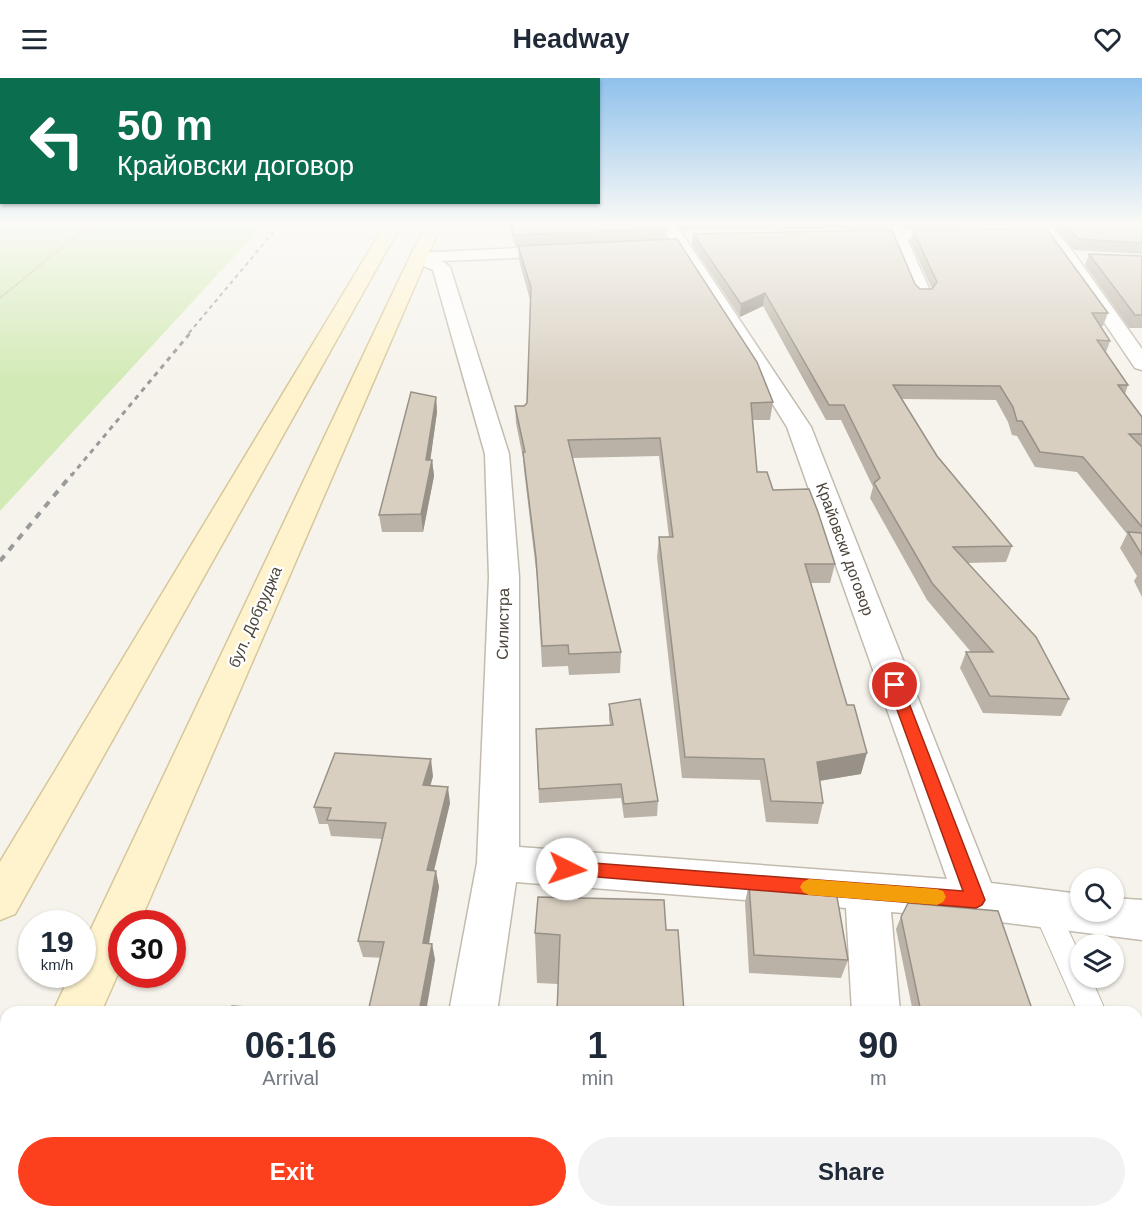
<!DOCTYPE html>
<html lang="en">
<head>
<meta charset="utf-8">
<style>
  body { margin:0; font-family:Arial,sans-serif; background:#f2f2f3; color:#1f2937; height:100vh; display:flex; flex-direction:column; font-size:22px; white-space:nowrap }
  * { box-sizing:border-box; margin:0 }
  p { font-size:20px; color:#747a83 }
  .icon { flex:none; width:33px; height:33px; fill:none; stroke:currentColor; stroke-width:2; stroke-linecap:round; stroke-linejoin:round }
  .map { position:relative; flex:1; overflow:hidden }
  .drawer { position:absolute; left:0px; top:928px; width:1143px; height:212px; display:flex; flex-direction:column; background:#fff; border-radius:18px 18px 0 0; box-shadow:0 2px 4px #0004 }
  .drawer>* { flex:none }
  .banner { position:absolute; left:0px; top:0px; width:600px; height:126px; box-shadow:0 2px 4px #0004; background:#0b6e4f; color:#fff; overflow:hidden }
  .fabs { position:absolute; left:1070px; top:790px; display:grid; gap:12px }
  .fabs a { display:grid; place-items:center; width:54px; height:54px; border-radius:50%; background:#fff; box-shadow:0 2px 4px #0004; font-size:30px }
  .speed { position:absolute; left:18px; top:832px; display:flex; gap:12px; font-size:30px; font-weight:700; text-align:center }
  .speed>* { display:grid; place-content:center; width:78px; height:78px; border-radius:50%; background:#fff; box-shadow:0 2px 4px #0004; line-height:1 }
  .speed small { font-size:15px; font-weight:400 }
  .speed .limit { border:9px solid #d22; background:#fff; color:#111 }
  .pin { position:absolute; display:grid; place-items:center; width:51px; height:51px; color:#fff; margin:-26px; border:3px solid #fff; border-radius:50%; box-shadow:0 2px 6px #0007 }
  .me { position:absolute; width:66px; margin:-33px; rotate:94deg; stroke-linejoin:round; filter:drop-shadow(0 0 4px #0008) }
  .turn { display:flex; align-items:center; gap:21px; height:126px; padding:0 18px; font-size:27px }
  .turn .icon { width:78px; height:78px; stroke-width:2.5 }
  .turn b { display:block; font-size:42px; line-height:51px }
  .eta { display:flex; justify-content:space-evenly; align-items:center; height:102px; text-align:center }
  .eta b { font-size:36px; font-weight:700; line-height:42px }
  .action { display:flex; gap:12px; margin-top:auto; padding:12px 18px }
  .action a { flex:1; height:69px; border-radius:36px; background:#fc3f1d; color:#fff; font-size:24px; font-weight:700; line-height:69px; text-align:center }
  .action a+a { background:#f2f2f3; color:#1f2937 }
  header { display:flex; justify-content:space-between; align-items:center; height:78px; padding:0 18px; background:#fff; font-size:27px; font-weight:700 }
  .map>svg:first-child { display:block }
  .green { fill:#d2eab5 }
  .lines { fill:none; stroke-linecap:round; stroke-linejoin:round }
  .service-casing { stroke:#c2bbae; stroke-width:2 }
  .minor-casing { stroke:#c2bbae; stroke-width:3 }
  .secondary-casing { stroke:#d6c79b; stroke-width:3 }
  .path { stroke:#c4b79f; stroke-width:2; stroke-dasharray:1.5 1.5; stroke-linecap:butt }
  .service { fill:#fff; fill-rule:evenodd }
  .minor { fill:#fff; fill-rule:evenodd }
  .secondary { fill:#fff3cd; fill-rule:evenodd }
  .rail-far2 { stroke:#9a9a9a; stroke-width:2; stroke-dasharray:4 4; stroke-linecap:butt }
  .rail-far1 { stroke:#9a9a9a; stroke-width:3; stroke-dasharray:5 5; stroke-linecap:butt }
  .rail { stroke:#9a9a9a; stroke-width:4; stroke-dasharray:7 7; stroke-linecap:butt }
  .wall { fill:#bab2a6 }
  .shaded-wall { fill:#979187 }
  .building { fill:#d8cfc1; stroke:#979187; stroke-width:1.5 }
  .route { fill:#fc3f1d; stroke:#a42913; stroke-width:1.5 }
  .slow { fill:#f59e0b }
  .labels { text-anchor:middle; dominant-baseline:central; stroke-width:4.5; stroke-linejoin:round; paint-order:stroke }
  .street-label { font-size:16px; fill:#4b4439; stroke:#fff }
</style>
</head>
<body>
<header><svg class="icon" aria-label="menu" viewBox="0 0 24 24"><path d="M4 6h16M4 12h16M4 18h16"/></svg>Headway<svg class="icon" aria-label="heart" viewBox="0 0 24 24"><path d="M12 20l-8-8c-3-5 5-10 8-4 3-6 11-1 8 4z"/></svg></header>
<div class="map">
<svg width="1142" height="1139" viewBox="0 0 1142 1139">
  <rect width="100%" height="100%" fill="#f6f3ec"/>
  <!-- green -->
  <path class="green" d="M0,145h265l-265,288z"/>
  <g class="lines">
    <defs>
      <path id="service" d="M1046,821l9,3 25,53v23h11l15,34h-28l-45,-102 4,-8z
        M1137,1017l5,2v40l-5,-2z"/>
      <path id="minor" d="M656,145h16l11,12 128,192 180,456 89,11v18h33v-14l29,2v40l-166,-21 -85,-7 9,100h-48l-6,-104 -330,-26 -19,130h-48l28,-149 12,-286 -4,-123 -52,-184 -21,-9 -2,-4 2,-4 151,-7 8,5 -8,5 -121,5 8,6 59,187 10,123v270l428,32 -160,-452 -116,-187z
        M885,145h14l3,6 55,-1 8,5 -8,5 -50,1 25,56 -3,4h-12l-3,-4 -23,-56 -41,1 -8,-5 8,-5h37z
        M1034,145h15l25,30 68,96v21l-7,-2 -73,-108z
        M412,1134h56v5h-56z
        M886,1134h56l1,5h-56z"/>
      <path id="secondary" d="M386,145h16l-387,691 -15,6v-58z
        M426,145h16l-303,701h-17v41l-21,47h-48l17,-37h12v-27z
        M6,1067v65l-6,3v-66z"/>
    </defs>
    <!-- service casing -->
    <use href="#service" class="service-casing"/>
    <!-- minor casing -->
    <use href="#minor" class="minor-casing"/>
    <!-- secondary casing -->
    <use href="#secondary" class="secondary-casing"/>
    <!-- path -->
    <path class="path" d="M0,220l92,-75"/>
    <!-- service -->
    <use href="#service" class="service"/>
    <!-- minor -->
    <use href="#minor" class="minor"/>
    <!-- secondary -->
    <use href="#secondary" class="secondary"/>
    <!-- rail-far2 -->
    <path class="rail-far2" d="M189,255l92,-110"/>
    <!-- rail-far1 -->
    <path class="rail-far1" d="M71,398l120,-144"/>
    <!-- rail -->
    <path class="rail" d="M0,483l72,-87"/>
  </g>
  <!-- wall -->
  <path class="wall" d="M508,145h155l4,6v11l106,162 -3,18h-17l4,52 78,92 -5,19h-19l50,191 -41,7 3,22 -5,21 -52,-2 -6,-42 -78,-2 -25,-221 2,-20h10l-10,-81 -87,2 49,194 -1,21 -51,2 -1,-9 -26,1 -5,-89 -13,-108 -1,-12 -7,-35 -1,-17h9l3,-3 3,-103 -11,-40 -1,-14 126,-5 -129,5z
    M674,145h211l-1,5 -202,3z
    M900,145h134l-1,3 -129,2z
    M1051,145h91v31l-68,-4z
    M913,152l195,83 -5,13h-2l9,15 -4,11 22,33 -3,9 17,23v180l-8,-16 3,-5 -17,-28 7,-14 -50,-62 -42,-5 -18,-31 -5,-1 -4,-13 -12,-22 -94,-1 35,57 75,90 -6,16 -38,1 101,136 -8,17 -78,-3 -23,-45 6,-16h5l-44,-52 -57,-102 3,-11 -32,-67h-15l-63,-114 -23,11 -48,-72 1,-11 222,50 5,5h12l-22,-48z
    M1089,176l53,2v72h-13l-44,-63z
    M436,319l1,15 -7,48h2l2,16 -11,56h-41l-3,-17z
    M609,626l49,97 -1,15 -33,2 -3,-20 -82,5 -3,-74 74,-4 -1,-6z
    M433,698l-3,10 20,17 -16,68 5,16 -10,57h3l3,16 -72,-3 -5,-16 25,-102 -52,-3 -3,-12h-9l-5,-17z
    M749,806l99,76 -7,18 -92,-5 -4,-71z
    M901,839l132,95h-120l-17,-83z
    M666,852l-108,54 -21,-1 -2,-50z
    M198,1134h110l-2,5h-85v-2z
    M944,1134h88l1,5h-88z"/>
  <!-- shaded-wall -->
  <path class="shaded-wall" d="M765,215l-2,13 -23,11 1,-13z
    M436,319l1,15 -9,65 -2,-17z
    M432,382l2,16 -11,56 -2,-18z
    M867,675l-6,21 -50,8 6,-20z
    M431,681l2,17 -7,26 -3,-17z
    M448,709l2,16 -20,84 -3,-17z
    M436,793l3,16 -13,72 -3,-16z
    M432,866l3,16 -9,52h-7z
    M265,1134h6l3,5h-11z
    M299,1134h9l-2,5h-4z"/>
  <!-- building -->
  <path class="building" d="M511,145h152l4,6 -153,6z
    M1064,145h78v20l-64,-4z
    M1046,150l62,85h-16l18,28 -13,-1 31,45h-10l24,32v17h-13l13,13v80l-59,-70 -43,-5 -18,-31h-5l-4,-14 -13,-21 -107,-1 44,71 75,90 -59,1 83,90 33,62 -79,-3 -24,-44h27l-61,-69 -58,-100 6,-5 -36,-73h-15l-64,-112 -24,11 -48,-70 199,-4 23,54 5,5h12l5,-7 -24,-52z
    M677,161l80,123 16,40 -22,1 6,69h10l6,18 36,-1 9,23 17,52h-30l42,141h7l13,48 -50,9 6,41 -52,-2 -7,-42 -79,-2 -26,-220h14l-13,-99 -92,2 53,212 -52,2 -1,-9 -26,1 -6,-88 -13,-106h2l-10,-46h9l3,-3 4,-116 -13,-41z
    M1089,176l53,2v59h-7z
    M411,314l25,5 -10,63h6l-11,54 -42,1z
    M1128,454l14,1v22z
    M640,621l18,102 -34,3 -3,-20 -82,5 -3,-60 77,-4 -4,-21z
    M335,675l96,6 -8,26 25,2 -21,83 9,1 -13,72 9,1 -13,68h-51l16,-70 -26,-1 28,-118 -59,-3 4,-12 -17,-1z
    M749,806l87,7 12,69 -94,-5z
    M538,819l126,3 2,30h12l6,82h-127l3,-77 -25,-2z
    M908,825l90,8 35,101h-112l-20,-95z
    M232,928l81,6h-83z
    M223,1134h42l-2,5h-42z
    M519,1134h164v5h-164z
    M954,1134h78l1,5h-78z"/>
  <!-- sky -->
  <linearGradient id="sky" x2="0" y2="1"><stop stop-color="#8fc1ec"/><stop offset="0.48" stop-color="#fbfaf6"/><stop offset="1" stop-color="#fbfaf6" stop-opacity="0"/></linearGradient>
  <rect width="1142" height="304" fill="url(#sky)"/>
  <!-- route -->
  <path class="route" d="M895,602l7,5 83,215 -3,5 -6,3 -415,-34 -3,-5 3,-6 6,-2 396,30 -75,-206z"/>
  <!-- slow -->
  <path class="slow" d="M809,801l128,10 6,2 3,6 -3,5 -6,3 -128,-10 -6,-3 -3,-5 3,-5z"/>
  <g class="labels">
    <!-- street labels -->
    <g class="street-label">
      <text transform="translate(845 471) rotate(70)">Крайовски договор</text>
      <text transform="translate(255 539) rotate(-66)">бул. Добруджа</text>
      <text transform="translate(503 546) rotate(-89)">Силистра</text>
    </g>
  </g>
</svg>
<div class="fabs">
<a><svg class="icon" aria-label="search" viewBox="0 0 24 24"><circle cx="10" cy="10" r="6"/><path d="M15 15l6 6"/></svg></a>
<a><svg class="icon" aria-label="layers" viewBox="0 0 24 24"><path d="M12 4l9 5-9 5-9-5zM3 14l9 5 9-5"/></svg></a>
</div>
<div class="speed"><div>19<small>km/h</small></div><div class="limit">30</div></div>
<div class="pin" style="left:895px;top:607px;background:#d93025"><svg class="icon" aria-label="arrive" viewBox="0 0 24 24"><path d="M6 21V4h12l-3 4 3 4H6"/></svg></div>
<svg class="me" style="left:567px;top:791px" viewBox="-20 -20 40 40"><circle r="19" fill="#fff"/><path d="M0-13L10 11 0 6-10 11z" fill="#fc3f1d"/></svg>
<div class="banner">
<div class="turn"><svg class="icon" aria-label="left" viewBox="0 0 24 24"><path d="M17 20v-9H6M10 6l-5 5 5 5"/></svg><div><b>50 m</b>Крайовски договор</div></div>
</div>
<section class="drawer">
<div class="eta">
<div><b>06:16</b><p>Arrival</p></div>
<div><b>1</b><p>min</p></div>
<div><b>90</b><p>m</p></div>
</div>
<div class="action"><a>Exit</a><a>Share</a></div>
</section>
</div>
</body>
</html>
